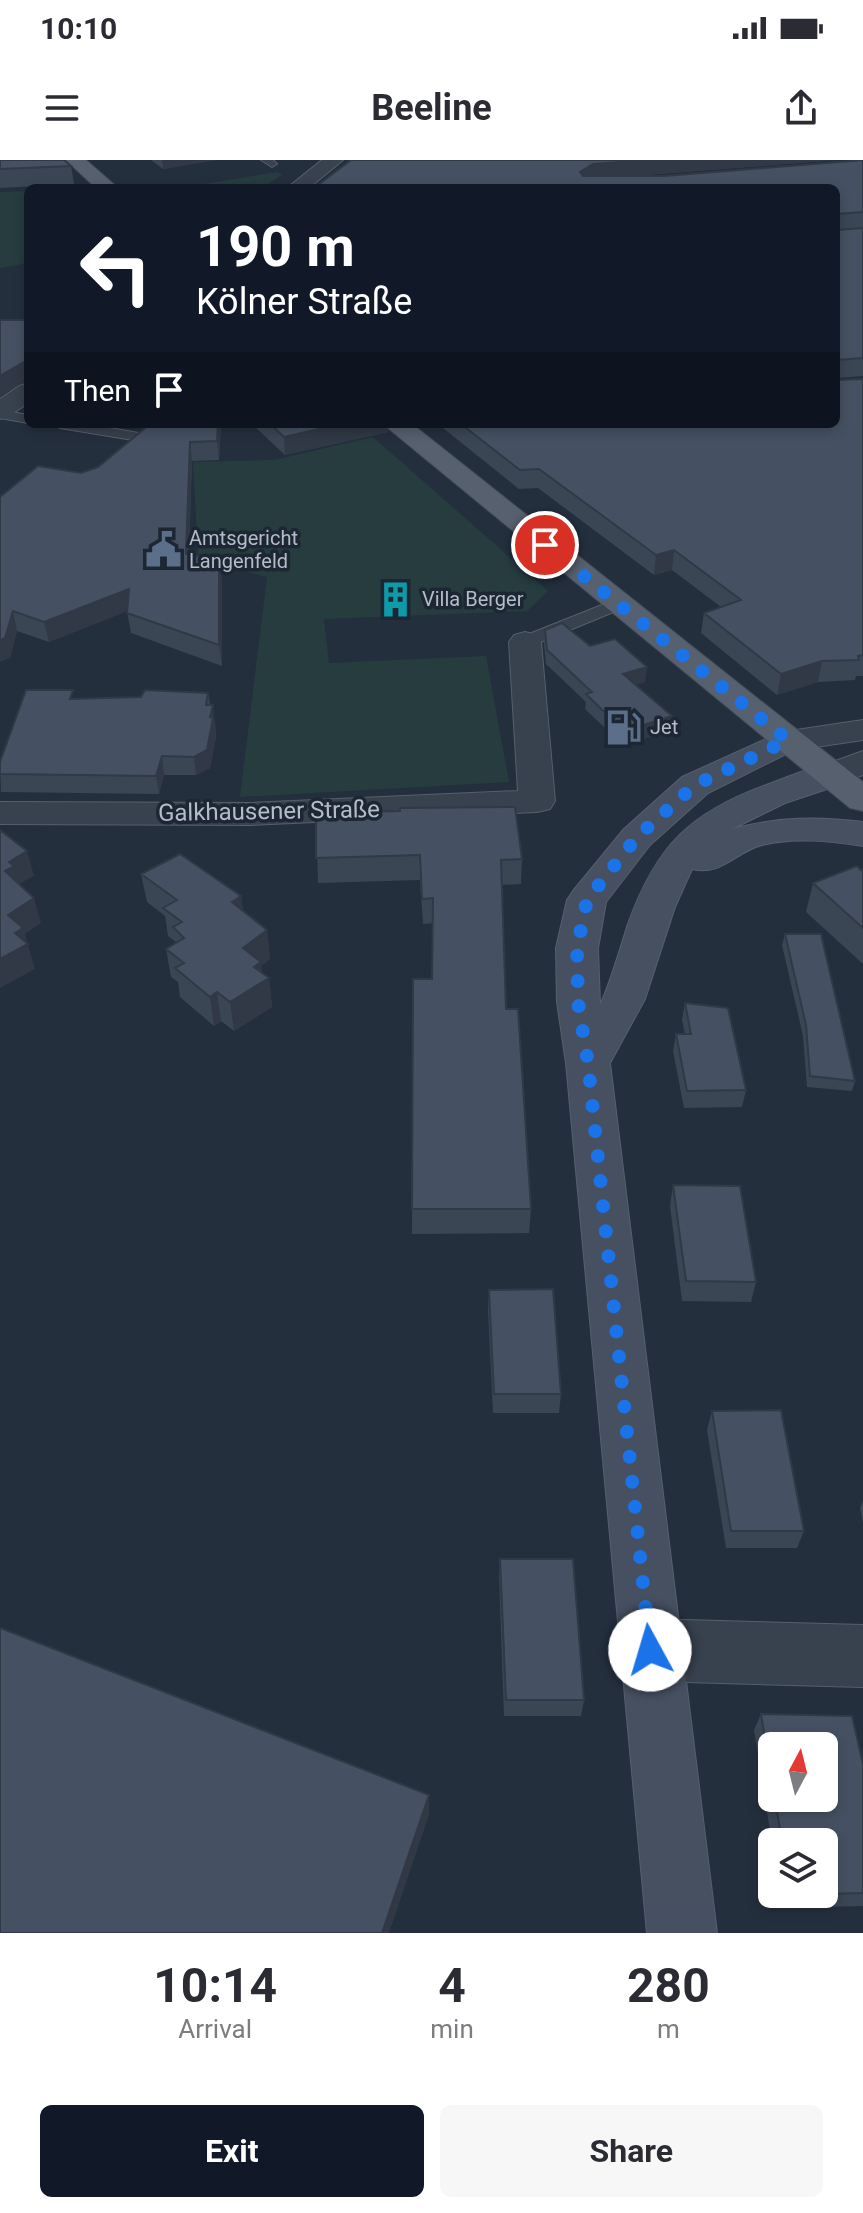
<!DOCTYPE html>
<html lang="en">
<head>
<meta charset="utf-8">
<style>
  body { margin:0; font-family:Roboto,sans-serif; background:#f7f7f7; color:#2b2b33; height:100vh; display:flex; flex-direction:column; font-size:30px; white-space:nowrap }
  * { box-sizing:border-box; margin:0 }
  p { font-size:26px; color:#7c7c81 }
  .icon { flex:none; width:44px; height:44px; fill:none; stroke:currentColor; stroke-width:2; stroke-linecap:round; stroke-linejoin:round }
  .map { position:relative; height:1773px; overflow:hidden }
  .drawer { display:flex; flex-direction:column; background:#fff; flex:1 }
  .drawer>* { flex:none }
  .guide { position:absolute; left:24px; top:24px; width:816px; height:244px; border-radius:12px; box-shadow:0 4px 12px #0003; background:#111827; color:#fff; overflow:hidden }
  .needle { width:52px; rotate:7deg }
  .fabs { position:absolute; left:758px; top:1572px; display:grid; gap:16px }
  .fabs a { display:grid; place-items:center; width:80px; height:80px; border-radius:12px; background:#fff; box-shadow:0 4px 12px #0003; font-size:40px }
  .pin { position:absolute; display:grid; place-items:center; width:68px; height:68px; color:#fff; margin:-34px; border:4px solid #fff; border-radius:50%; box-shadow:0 2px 8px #0007 }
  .me { position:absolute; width:88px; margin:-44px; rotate:354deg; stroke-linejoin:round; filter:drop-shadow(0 0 6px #0008) }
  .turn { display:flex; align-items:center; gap:28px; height:168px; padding:0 40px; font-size:36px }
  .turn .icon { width:104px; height:104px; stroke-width:2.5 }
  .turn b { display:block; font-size:56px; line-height:68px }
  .then { display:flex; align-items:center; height:76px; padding:0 40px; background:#0003; gap:16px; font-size:30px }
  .eta { display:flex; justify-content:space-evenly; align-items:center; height:136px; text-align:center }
  .eta b { font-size:48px; font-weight:700; line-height:56px }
  .primary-button { display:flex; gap:16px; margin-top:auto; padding:16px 40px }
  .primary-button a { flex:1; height:92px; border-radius:12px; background:#111827; color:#fff; font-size:32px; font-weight:700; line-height:92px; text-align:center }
  .primary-button a+a { background:#f7f7f7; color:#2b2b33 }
  .status { display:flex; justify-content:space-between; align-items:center; height:56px; padding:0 40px; background:#fff; direction:ltr }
  .status svg { height:22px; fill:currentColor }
  header { display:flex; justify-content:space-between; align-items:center; height:104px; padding:0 40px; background:#fff; font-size:36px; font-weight:700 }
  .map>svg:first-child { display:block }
  .green { fill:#263c3f }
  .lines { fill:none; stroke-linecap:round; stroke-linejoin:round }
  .service-casing { stroke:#565f6c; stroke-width:2 }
  .minor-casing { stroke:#565f6c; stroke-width:2 }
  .secondary-casing { stroke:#565f6c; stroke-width:2 }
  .primary-casing { stroke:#414a57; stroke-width:2 }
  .service { fill:#38414e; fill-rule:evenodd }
  .minor { fill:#38414e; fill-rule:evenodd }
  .secondary { fill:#465061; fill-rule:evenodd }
  .primary { fill:#56606e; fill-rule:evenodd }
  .wall { fill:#3b4654; fill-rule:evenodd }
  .shaded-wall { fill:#303945 }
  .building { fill:#455162; stroke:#303945; stroke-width:2 }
  .route { stroke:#1a73e8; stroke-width:14; stroke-dasharray:0 25.2 }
  .labels { text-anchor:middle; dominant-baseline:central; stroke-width:7; stroke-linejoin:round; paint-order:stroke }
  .far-poi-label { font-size:20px; fill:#b4bcc9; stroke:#1d2633; text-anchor:start }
  .street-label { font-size:24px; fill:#b4bcc9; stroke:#1d2633 }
</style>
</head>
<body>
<div class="status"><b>10:10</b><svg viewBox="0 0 49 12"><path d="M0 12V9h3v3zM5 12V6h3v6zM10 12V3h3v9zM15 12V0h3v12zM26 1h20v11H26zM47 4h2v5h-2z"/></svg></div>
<header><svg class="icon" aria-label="menu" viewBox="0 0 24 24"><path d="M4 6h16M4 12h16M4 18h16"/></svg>Beeline<svg class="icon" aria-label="share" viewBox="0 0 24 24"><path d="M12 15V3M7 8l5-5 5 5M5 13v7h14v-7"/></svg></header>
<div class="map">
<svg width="863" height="1773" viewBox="0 0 863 1773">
  <rect width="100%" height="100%" fill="#242f3e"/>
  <!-- green -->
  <path class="green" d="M277,12l5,3 -20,13h-84z
    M28,31v72l-28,5v-76z
    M373,277l175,154 -21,20 -203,8 5,44 157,-7 23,126 -269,15 27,-220 -39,-10 -30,-14 -5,-91 81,-2z"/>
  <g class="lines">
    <defs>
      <path id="service" d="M261,0h12l4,4 -5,3z
        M0,250l28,5v8l-28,-5z
        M53,264h33l53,9 7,4 -7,4 -79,-13z
        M617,439l6,1 3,4 -3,4 -92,38 -6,1 -9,-5 3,-4z"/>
      <path id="minor" d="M322,0h21l-34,28h-22z
        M28,223v20l-19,13 -9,3v-20l19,-13z
        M525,472l11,3 5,7 14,159 -5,8 -13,3 -286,13 -251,-1v-22l251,1 267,-12 -9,-149 5,-7z
        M863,560v20l-75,11 -12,-4 -6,-7 6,-7z
        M863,591v24l-31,11 -13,-3 -5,-8 5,-8z
        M650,1459l213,6v62l-213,-6 -22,-9 -9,-22 9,-22z"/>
      <path id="secondary" d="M788,569l12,4 6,7 -6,7 -92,46 -58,52 -44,57 -8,46 2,57c12,-26 19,-54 28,-81 28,-78 62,-112 141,-140 23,-8 51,-23 76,-17l5,8 -5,8 -60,20 -53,26c45,-12 85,-13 131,-7v24c-33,-5 -69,-9 -101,-1 -27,7 -40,31 -70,24l-17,38 -30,92 -35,64 107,870h-70l-81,-870 -9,-61 -1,-54 11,-48 6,-9 51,-62 58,-52z"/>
      <path id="primary" d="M66,0h20l32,28h-22z
        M383,264h29l451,358v29l-13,-3z"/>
    </defs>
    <!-- service casing -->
    <use href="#service" class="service-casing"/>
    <!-- minor casing -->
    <use href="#minor" class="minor-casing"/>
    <!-- secondary casing -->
    <use href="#secondary" class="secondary-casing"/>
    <!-- primary casing -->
    <use href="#primary" class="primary-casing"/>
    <!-- service -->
    <use href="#service" class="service"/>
    <!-- minor -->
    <use href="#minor" class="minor"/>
    <!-- secondary -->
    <use href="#secondary" class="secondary"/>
    <!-- primary -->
    <use href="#primary" class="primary"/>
  </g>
  <!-- wall -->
  <path class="wall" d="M0,0l71,6 3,18 -74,4z
    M151,0h65l-53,9z
    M837,0l-205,16h33l198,-16v216l-26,2v2l26,-1v297h-7l-1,4 -37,2 -41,13 -76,-62 3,-20 17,-6 -49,-37 -18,5 -116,-87 -19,1 -81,-65h398l-522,-236z
    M28,160v67l-1,-7 -27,16z
    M150,264h71l-2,36 -27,1 -3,94 33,25v86l-91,-33 -4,-22 -78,31 -32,-11 -7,27 -10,-161 98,-30z
    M252,264h136v8l-103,23z
    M545,470l45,16 55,36 -10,3 37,31 -2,15 -47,14 -38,-36 1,-7 -40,-38 -2,-20z
    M208,533l2,12 5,18 1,13 -6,32 -14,7h-32l-5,19 -158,-2 -1,-30 75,-63 66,-2z
    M316,653l206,46 -1,25 -19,1 4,124 25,200 -2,24 -117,1 1,-255h19l1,-56 -10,1 -3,-44 -102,3z
    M863,709v95l-57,-52 7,-29z
    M141,714l100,22 2,15 24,19 3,29 -9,7 1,7 7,5 3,29 -38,24 -13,-10 -7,5 -34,-29 -2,-15 -7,-5 -5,-28 10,-7 -8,-6 -3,-20 -18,-14z
    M785,774l70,147 -3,10 -45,-4 -4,-51 -21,-91z
    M685,843l61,87 -4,17 -58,1 -11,-57 3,-17h9l-3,-14z
    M673,1025l83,97 -5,20 -69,-1 -12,-95z
    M489,1130l72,104 -2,19h-66l-5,-103z
    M712,1251l92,120 -7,17h-71l-19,-118z
    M863,1340v24l-3,-16z
    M500,1399l84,141 -3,16h-77l-5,-139z
    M761,1554l102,50v142l-81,2 -2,-14h44v-52l-52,1 -18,-113zM772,1586l52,52h-52z"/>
  <!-- shaded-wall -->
  <path class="shaded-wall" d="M162,0h54l-53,9z
    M646,0h191l-245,19 -13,9 1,-16 13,-8z
    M24,202l3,18 -27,16v-20z
    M218,264h3l-2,36 -2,-19z
    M340,264h48v8l-103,23 -1,-18z
    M190,282l2,19 -4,113 -2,-20z
    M674,390l-2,20 -18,5 2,-20z
    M219,400l3,20v86l-3,-21z
    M129,429l4,20 -84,33 -5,-20z
    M13,451l4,20 -7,27 -10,4v-22z
    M822,501l-4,21 -41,13 4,-21z
    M647,507l-2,15 -23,7 1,-15z
    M213,545l3,31 -6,32 -14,7 -2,-18 16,-40z
    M672,556l-2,15 -47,14 1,-14z
    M162,596l2,19 -5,19 -3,-18z
    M27,691l7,25 -15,8 -14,-13 4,-9z
    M241,736l4,29 -13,-23z
    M34,738l7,25 -16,11 10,35 -35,19v-29l8,-44z
    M267,770l3,29 -9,7 2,16 6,-4 3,29 -38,24 -4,-29 13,-54z
    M217,832l4,29 -7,5 -4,-29z
    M429,1635v20l-40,118h-7z"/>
  <!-- building -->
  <path class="building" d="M0,0h64l7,6 -71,3z
    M351,0h295l-53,4 -13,8 3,4h82l198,-16v52l-26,2v16l26,-2v130l-26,2v20l26,-1v276l-5,1 1,4 -37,1 -41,13 -77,-61 37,-13 -67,-50 -18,5 -117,-86 -19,1 -59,-46h375v-236h-522z
    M0,160h28v65v-20l-4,-3 -24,14z
    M150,264h68l-1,17 -27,1 -4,112 33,6v85l-92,-32 2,-24 -85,33 -31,-11 -8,27 -5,2v-143l38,-31 43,7 17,-6z
    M270,264h71l-57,13z
    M562,463l28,23 25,-7 32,28 -24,7 49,42 -48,15 -38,-37 6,-2 -45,-42 -2,-20z
    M26,530h47l-3,9 71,-2 4,-7 63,3 -2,12h7l-3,12 3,1 -6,32 -13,7 -32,-1 -6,20 -156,-2v-12z
    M515,647l7,52 -21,1 5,149h12l13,200h-119l1,-230h19l1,-81 -11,1 -2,-44 -104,3v-45l84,-2v-3z
    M0,670l27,21 -18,11 5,4 -9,5 29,27 -26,17 15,13 -8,5 13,11 -28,15z
    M180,694l61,42 -9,6 35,28 -24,18 18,14 -7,5 15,11 -39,24 -13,-10 -7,5 -35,-29 9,-5 -18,-14 18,-11 -11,-11 9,-5 -19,-14 14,-8 -36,-26z
    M857,706l4,4 2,-1v59l-50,-45z
    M785,774h36l34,147 -45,-5 -4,-51z
    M685,843l43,5 18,82 -59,1 -11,-57h15z
    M673,1025l67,1 16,96 -70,-1z
    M553,1129l8,105h-67l-5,-104z
    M781,1250l23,121h-73l-19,-120z
    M500,1399h73l11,141h-78z
    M0,1468l429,167 -47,138h-382z
    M761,1554l91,2 11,48v129l-73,2v-1h34v-52h-42l-7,-44h49v-52h-52v36z"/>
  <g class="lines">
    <!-- route -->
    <path class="route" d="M545,385l243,195 -93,45 -58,52 -50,63 -10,48 1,54 10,61 62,587"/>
  </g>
  <!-- icons -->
  <defs>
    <symbol id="civic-bare" viewBox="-9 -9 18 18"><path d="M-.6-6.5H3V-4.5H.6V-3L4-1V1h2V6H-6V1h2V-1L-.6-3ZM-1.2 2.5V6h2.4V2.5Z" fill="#5c6f8a" stroke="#1d2633" stroke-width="2.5" paint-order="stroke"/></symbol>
    <symbol id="building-bare" viewBox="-9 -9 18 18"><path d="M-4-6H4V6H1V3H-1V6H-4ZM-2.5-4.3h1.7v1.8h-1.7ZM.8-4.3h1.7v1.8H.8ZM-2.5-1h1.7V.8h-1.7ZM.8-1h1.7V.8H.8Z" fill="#0f9aa8" stroke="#1d2633" stroke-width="2.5" paint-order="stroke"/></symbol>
    <symbol id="fuel-bare" viewBox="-9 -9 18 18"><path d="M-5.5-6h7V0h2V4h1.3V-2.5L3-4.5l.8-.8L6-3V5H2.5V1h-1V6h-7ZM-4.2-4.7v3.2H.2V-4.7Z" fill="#5c6f8a" stroke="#1d2633" stroke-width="2.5" paint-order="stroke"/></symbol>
  </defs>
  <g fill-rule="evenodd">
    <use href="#civic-bare" x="138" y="364" width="51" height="51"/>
    <use href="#building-bare" x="370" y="414" width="51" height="51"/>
    <use href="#fuel-bare" x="598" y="542" width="51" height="51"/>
  </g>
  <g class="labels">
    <!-- far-poi labels -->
    <g class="far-poi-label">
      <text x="189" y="378">Amtsgericht<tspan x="189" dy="23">Langenfeld</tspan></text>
      <text x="422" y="439">Villa Berger</text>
      <text x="650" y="567">Jet</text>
    </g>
    <!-- street labels -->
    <g class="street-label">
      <text transform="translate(269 651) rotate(-1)">Galkhausener Straße</text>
    </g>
  </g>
</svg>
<div class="fabs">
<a><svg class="needle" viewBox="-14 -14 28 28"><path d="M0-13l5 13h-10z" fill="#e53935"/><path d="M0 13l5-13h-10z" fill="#7c7c81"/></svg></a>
<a><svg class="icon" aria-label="layers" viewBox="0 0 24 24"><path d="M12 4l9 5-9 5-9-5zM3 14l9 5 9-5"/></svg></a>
</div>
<div class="pin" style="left:545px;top:385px;background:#d93025"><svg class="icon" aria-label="arrive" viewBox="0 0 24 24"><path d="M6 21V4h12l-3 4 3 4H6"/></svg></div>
<svg class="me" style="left:650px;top:1490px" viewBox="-20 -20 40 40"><circle r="19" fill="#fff"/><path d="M0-13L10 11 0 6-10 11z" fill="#1a73e8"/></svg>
<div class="guide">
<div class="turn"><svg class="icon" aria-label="left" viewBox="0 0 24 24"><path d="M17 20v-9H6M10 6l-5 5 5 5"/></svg><div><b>190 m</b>Kölner Straße</div></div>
<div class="then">Then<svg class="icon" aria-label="arrive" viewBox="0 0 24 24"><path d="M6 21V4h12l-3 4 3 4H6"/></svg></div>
</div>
</div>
<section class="drawer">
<div class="eta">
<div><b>10:14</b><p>Arrival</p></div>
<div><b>4</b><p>min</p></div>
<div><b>280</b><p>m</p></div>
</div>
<div class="primary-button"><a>Exit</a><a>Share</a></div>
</section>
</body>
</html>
